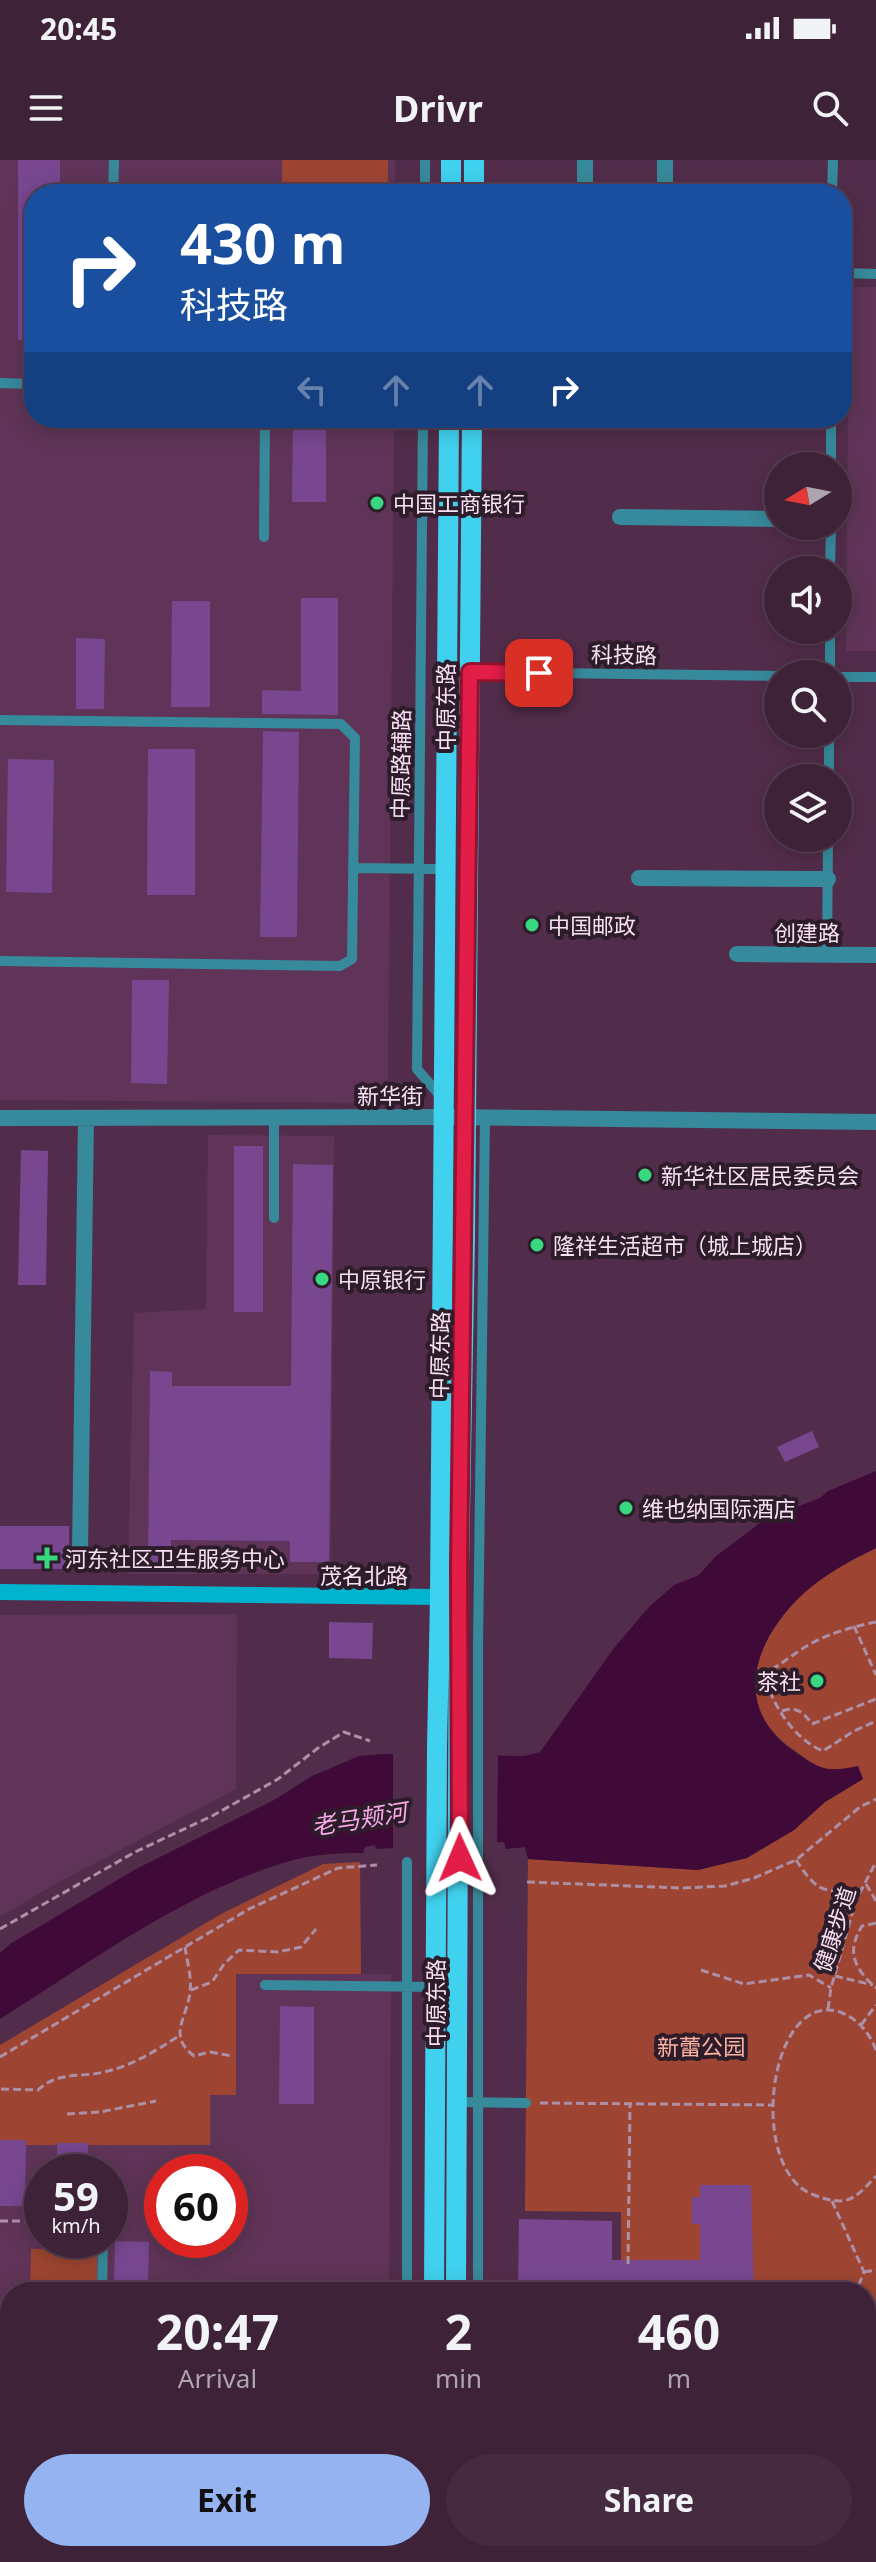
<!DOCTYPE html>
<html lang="en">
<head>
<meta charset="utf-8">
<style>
  body { margin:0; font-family:"Noto Sans","Noto Sans SC",sans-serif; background:#452a40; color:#f1f3f6; height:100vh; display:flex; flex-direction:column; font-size:30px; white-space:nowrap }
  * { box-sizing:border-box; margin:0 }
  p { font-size:26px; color:#ada4ae }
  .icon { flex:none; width:44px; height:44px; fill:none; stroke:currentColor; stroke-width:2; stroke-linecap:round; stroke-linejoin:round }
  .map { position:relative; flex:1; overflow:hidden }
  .panel { position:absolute; left:0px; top:2122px; width:876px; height:280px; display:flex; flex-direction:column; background:#3e2238; border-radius:32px 32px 0 0; box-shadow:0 4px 20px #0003,0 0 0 2px #573f53 }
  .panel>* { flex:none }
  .hud { position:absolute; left:24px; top:24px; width:828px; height:244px; border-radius:32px; box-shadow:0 4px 20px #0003,0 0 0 2px #573f53; background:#1a4fa0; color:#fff; overflow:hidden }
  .needle { width:52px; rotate:260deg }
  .fabs { position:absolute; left:764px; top:292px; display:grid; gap:16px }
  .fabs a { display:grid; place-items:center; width:88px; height:88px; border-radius:50%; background:#3e2238; box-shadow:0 4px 20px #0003,0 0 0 2px #573f53; font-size:40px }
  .speed { position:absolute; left:24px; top:1994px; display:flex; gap:16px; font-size:40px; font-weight:700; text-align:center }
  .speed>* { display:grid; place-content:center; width:104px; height:104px; border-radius:50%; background:#3e2238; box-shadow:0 4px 20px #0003,0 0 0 2px #573f53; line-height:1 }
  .speed small { font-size:20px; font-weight:400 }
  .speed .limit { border:12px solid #d22; background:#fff; color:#111 }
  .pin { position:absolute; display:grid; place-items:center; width:68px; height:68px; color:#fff; margin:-34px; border-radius:16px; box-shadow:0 4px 12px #0006 }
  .me { position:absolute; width:88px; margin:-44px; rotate:359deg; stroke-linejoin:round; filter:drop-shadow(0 0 6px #0008) }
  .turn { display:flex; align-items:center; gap:28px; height:168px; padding:0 24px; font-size:36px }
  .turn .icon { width:104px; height:104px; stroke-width:2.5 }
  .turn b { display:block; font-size:56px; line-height:68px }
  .lanes { display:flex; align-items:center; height:76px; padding:0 24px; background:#0003; justify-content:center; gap:40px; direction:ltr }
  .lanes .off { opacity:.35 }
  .eta { display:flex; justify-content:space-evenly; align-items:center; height:136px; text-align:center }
  .eta b { font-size:48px; font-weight:700; line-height:56px }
  .button { display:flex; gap:16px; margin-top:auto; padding:16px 24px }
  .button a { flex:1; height:92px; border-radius:48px; background:#95b2f1; color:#111; font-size:32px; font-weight:700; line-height:92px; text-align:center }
  .button a+a { background:#452a40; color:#f1f3f6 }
  .status { display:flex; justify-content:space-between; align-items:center; height:56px; padding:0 40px; background:#3e2238; direction:ltr }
  .status svg { height:22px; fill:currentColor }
  header { display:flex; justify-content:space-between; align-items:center; height:104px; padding:0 24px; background:#3e2238; font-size:36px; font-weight:700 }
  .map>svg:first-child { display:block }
  .built { fill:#603458; fill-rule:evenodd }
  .green { fill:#9d4532 }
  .water { fill:#3f0a38 }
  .pier { fill:#522d4b }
  .building { fill:#784790 }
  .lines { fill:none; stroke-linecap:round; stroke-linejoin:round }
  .path { stroke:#ad90a7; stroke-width:3; stroke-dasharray:8 4; stroke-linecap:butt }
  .lane { stroke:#378a9b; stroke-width:10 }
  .street { stroke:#378a9b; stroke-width:16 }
  .secondary { stroke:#00b4d0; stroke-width:16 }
  .primary { stroke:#40d1ee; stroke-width:20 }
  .route-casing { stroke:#92132f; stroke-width:20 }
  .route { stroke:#e11d48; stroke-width:14 }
  .poi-dot { fill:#38d880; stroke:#2d1c2a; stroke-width:3 }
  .labels { text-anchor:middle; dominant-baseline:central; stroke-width:8; stroke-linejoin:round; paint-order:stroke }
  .poi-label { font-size:22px; fill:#f9e1f3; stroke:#2d1c2a; text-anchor:start }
  .street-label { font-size:22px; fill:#f9e1f3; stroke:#2d1c2a }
  .park-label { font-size:22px; fill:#fdb2a0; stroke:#2d1c2a }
  .water-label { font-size:24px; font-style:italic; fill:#f8a9e8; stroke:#2d1c2a }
</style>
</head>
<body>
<div class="status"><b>20:45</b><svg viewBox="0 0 49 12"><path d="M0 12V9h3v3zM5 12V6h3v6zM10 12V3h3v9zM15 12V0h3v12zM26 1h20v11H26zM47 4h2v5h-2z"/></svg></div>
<header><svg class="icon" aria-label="menu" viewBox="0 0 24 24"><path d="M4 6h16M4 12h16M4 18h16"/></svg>Drivr<svg class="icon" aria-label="search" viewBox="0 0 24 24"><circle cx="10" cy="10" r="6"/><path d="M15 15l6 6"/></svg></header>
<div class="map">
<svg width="876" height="2402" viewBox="0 0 876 2402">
  <rect width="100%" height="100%" fill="#522d4b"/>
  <!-- built -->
  <path class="built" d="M0,0h395v34h-361v224h360l-6,661 -18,24 -370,-3z
    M849,127h27v364h-30z
    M208,975l126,1 -3,438h-203l6,-261 72,-4z
    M237,1454l-1,175 -177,93 -59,35v-302z
    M236,1813l155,1 -2,318h-379v260h376v10h-386v-417l210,-50h25zM42,2012h68v68h-68zM162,2012h68v68h-68z
    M866,2239h10v163h-371v-10h361z"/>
  <!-- green -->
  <path class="green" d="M282,0h106v34h-106z
    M876,1388v786h-10v-42h-245v-80l-96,-1 3,-352 170,11 49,-12 47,-28 31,-28 38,-23 -5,-12c-35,6 -38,2 -67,-19 -61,-44 -35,-111 13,-155 20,-18 47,-33 72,-45z
    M360,1702l1,112h-125v121h-26v50h-210v-100l221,-131 102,-50z
    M31,2089l66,1v42h-67z"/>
  <!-- water -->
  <path class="water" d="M876,1311v77c-25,12 -52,27 -72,45 -48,44 -74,111 -13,156 29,20 32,24 67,17l5,13 -38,23 -31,28 -47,28 -49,12 -170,-11 -3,-12 -19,2 -2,-7 -128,7 -1,-4 -10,2 -2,6c-24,0 -50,1 -73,8 -104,30 -199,101 -290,158v-66l10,-9 126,-75 138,-69 38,-24 47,-20 24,-2 141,2 16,-4 74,-104 35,-41 25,-22 25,-10 16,-18 66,-50 18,-1 21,-8 8,-7z"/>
  <!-- pier -->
  <path class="pier" d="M393,1590l105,1 -1,95 -104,6z"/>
  <!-- building -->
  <path class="building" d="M18,0h42v34h-26v146h-16z
    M293,258h33v84h-34z
    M301,438h37v117l-76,-1v-24l39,1z
    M172,441h38v106h-39z
    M76,478l29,1 -1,70h-28z
    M263,571l36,1 -2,205h-37z
    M148,589h47v146h-48z
    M8,599l46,1 -2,133 -46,-1z
    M132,820h37l-2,104 -36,-1z
    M234,986h29v166h-29z
    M21,990l27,1 -2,134h-28z
    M293,1004l40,1 -4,397h-39v-21l-119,-1v30h-23l2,-199 22,1v14h119z
    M812,1271l7,16 -34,15 -8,-15z
    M0,1366h69v43h-69z
    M329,1462l44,1 -1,36 -43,-1z
    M280,1846l34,1v97h-35z
    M0,1980h26l-1,66h-25z
    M57,1983h31v29h-31z
    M700,2025h51l3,107h-50v-7h-92v7h-94l1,-73 93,2v39h88v-36h-8v-27h8z
    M115,2081l34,1 -1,41 -10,-1v10h-14v-10h-10z"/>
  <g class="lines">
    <!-- path -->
    <path class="path" d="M876,1462c-25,5 -53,13 -74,27 -14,9 -24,18 -39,25 10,30 29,64 60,77l31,-20 22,-10
      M854,1466l22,49
      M782,1551c15,-5 21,1 30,13l64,-25
      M796,1700c7,10 16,25 28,29 13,3 21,2 32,11
      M527,1722l155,6 43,-2 29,-8 42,-18 64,-53 16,-8
      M866,1724l10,17
      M876,1763l-14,3c-16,26 -8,42 14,62
      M0,1769l135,-77 77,-36 66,-37 40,-31 26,-16 26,9
      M185,1787c2,14 7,31 5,45 -3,27 -23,43 4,64l16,-4 22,4
      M701,1810l43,14 65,-9 22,13
      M835,1816l38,9
      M191,1830l21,-8 12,-18 15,-14 39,2 23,-5 15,-18
      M828,1849l3,-21 25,-88 20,-38
      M861,1865l15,-20
      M876,1890c-7,-18 -18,-31 -36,-38 -72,-23 -94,159 -26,183 33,12 39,6 62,-19
      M0,1897l249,-148 89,-41 39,-3
      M1,1929l37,1c20,-19 41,-12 66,-18 28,-6 51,-21 75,-36
      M540,1943l232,2
      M67,1954l33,-2 56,-11
      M832,2041l32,71 -8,20
      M0,2061h42
      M628,2104l2,-160
      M864,2112l12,-2"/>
    <!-- lane -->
    <path class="lane" d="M474,31l358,2
      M113,34l1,-34
      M425,34v-34
      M832,34l1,-34
      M842,113l34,1
      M0,223l34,1
      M423,258l-6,651 25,29
      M831,306v-48
      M264,377l1,-119
      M830,410l1,-44
      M470,512l308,4
      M830,514v-44
      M838,517h38
      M0,560l341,4 14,14 -3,221 -12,7 -340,-5
      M829,618v-44
      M353,708l93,1
      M827,794l1,-116
      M274,1058v-101
      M407,1702v430
      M265,1825l172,2
      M458,1942l68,1
      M102,2132l1,-52
      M478,2132v-647l7,-527
      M0,2196h10
      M478,2392v10
      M187,2402v-10
      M407,2402v-10
      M587,2402v-10"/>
    <!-- street -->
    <path class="street" d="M585,0v32
      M665,0v32
      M620,357l158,2
      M639,718l189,1
      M737,794l139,1
      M0,958l444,-1 432,5
      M80,1391l6,-433"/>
    <!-- secondary -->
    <path class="secondary" d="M0,1432l440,5
      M866,2215h10"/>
    <!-- primary -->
    <path class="primary" d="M451,34v-34
      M474,34v-34
      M434,2132l3,-545 3,-150 9,-1179
      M456,2132l3,-725 6,-331 7,-818
      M432,2402v-10
      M454,2402v-10"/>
  </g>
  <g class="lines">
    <defs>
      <path id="route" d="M460,1698l-1,-291 11,-895 69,1"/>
    </defs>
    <!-- route casing -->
    <use href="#route" class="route-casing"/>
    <!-- route -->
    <use href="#route" class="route"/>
  </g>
  <!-- markers -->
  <g class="poi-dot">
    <circle cx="377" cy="343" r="8"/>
    <circle cx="532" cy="765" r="8"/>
    <circle cx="645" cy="1015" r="8"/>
    <circle cx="537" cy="1085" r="8"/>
    <circle cx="322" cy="1119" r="8"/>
    <circle cx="626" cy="1348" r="8"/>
    <path d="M43 1386h8v8h8v8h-8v8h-8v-8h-8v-8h8z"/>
    <circle cx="817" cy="1521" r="8"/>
  </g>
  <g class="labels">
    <!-- poi labels -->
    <g class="poi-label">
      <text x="393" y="343">中国工商银行</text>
      <text x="548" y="765">中国邮政</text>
      <text x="661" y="1015">新华社区居民委员会</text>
      <text x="553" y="1085">隆祥生活超市（城上城店）</text>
      <text x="338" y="1119">中原银行</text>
      <text x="642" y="1348">维也纳国际酒店</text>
      <text x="65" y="1398">河东社区卫生服务中心</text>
      <text x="801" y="1521" text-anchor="end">茶社</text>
    </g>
    <!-- street labels -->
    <g class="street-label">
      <text transform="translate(624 494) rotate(1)">科技路</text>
      <text transform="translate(445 547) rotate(-90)">中原东路</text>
      <text transform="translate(400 604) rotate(-89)">中原路辅路</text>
      <text x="807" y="772">创建路</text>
      <text x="390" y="935">新华街</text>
      <text transform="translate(439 1195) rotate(-89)">中原东路</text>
      <text x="364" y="1415">茂名北路</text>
      <text transform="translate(834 1769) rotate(-72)">健康步道</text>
      <text transform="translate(435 1843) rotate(-90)">中原东路</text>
    </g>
    <!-- park labels -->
    <g class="park-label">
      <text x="701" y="1886">新蕾公园</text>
    </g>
    <!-- water labels -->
    <g class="water-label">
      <text transform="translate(359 1658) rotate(-9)">老马颊河</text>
    </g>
  </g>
</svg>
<div class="fabs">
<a><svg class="needle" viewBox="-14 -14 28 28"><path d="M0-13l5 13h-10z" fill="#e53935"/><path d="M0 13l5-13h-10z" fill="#ada4ae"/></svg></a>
<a><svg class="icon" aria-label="sound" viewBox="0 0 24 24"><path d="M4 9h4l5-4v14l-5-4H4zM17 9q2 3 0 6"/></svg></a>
<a><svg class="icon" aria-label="search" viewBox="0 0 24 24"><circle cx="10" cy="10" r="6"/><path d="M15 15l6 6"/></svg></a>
<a><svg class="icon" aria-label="layers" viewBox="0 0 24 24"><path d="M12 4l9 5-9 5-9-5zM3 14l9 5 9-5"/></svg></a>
</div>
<div class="speed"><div>59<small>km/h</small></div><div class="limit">60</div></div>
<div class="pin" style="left:539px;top:513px;background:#d93025"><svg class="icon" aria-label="arrive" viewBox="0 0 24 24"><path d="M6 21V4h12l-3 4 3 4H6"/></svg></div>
<svg class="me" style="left:460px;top:1698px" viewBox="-20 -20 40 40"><path d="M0-17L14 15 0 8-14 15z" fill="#e11d48" stroke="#fff" stroke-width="4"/></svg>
<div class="hud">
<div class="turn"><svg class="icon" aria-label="right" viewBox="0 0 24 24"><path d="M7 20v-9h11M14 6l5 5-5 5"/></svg><div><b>430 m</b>科技路</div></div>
<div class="lanes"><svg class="icon off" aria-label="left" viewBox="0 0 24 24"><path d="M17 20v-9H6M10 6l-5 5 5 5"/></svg><svg class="icon off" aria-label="ahead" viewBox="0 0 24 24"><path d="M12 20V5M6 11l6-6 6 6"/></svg><svg class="icon off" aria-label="ahead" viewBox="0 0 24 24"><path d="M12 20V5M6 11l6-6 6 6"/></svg><svg class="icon" aria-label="right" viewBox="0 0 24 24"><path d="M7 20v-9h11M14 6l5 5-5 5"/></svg></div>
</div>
<section class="panel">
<div class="eta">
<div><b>20:47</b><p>Arrival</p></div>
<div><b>2</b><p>min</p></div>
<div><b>460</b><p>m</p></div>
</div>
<div class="button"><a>Exit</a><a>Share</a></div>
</section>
</div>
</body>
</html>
